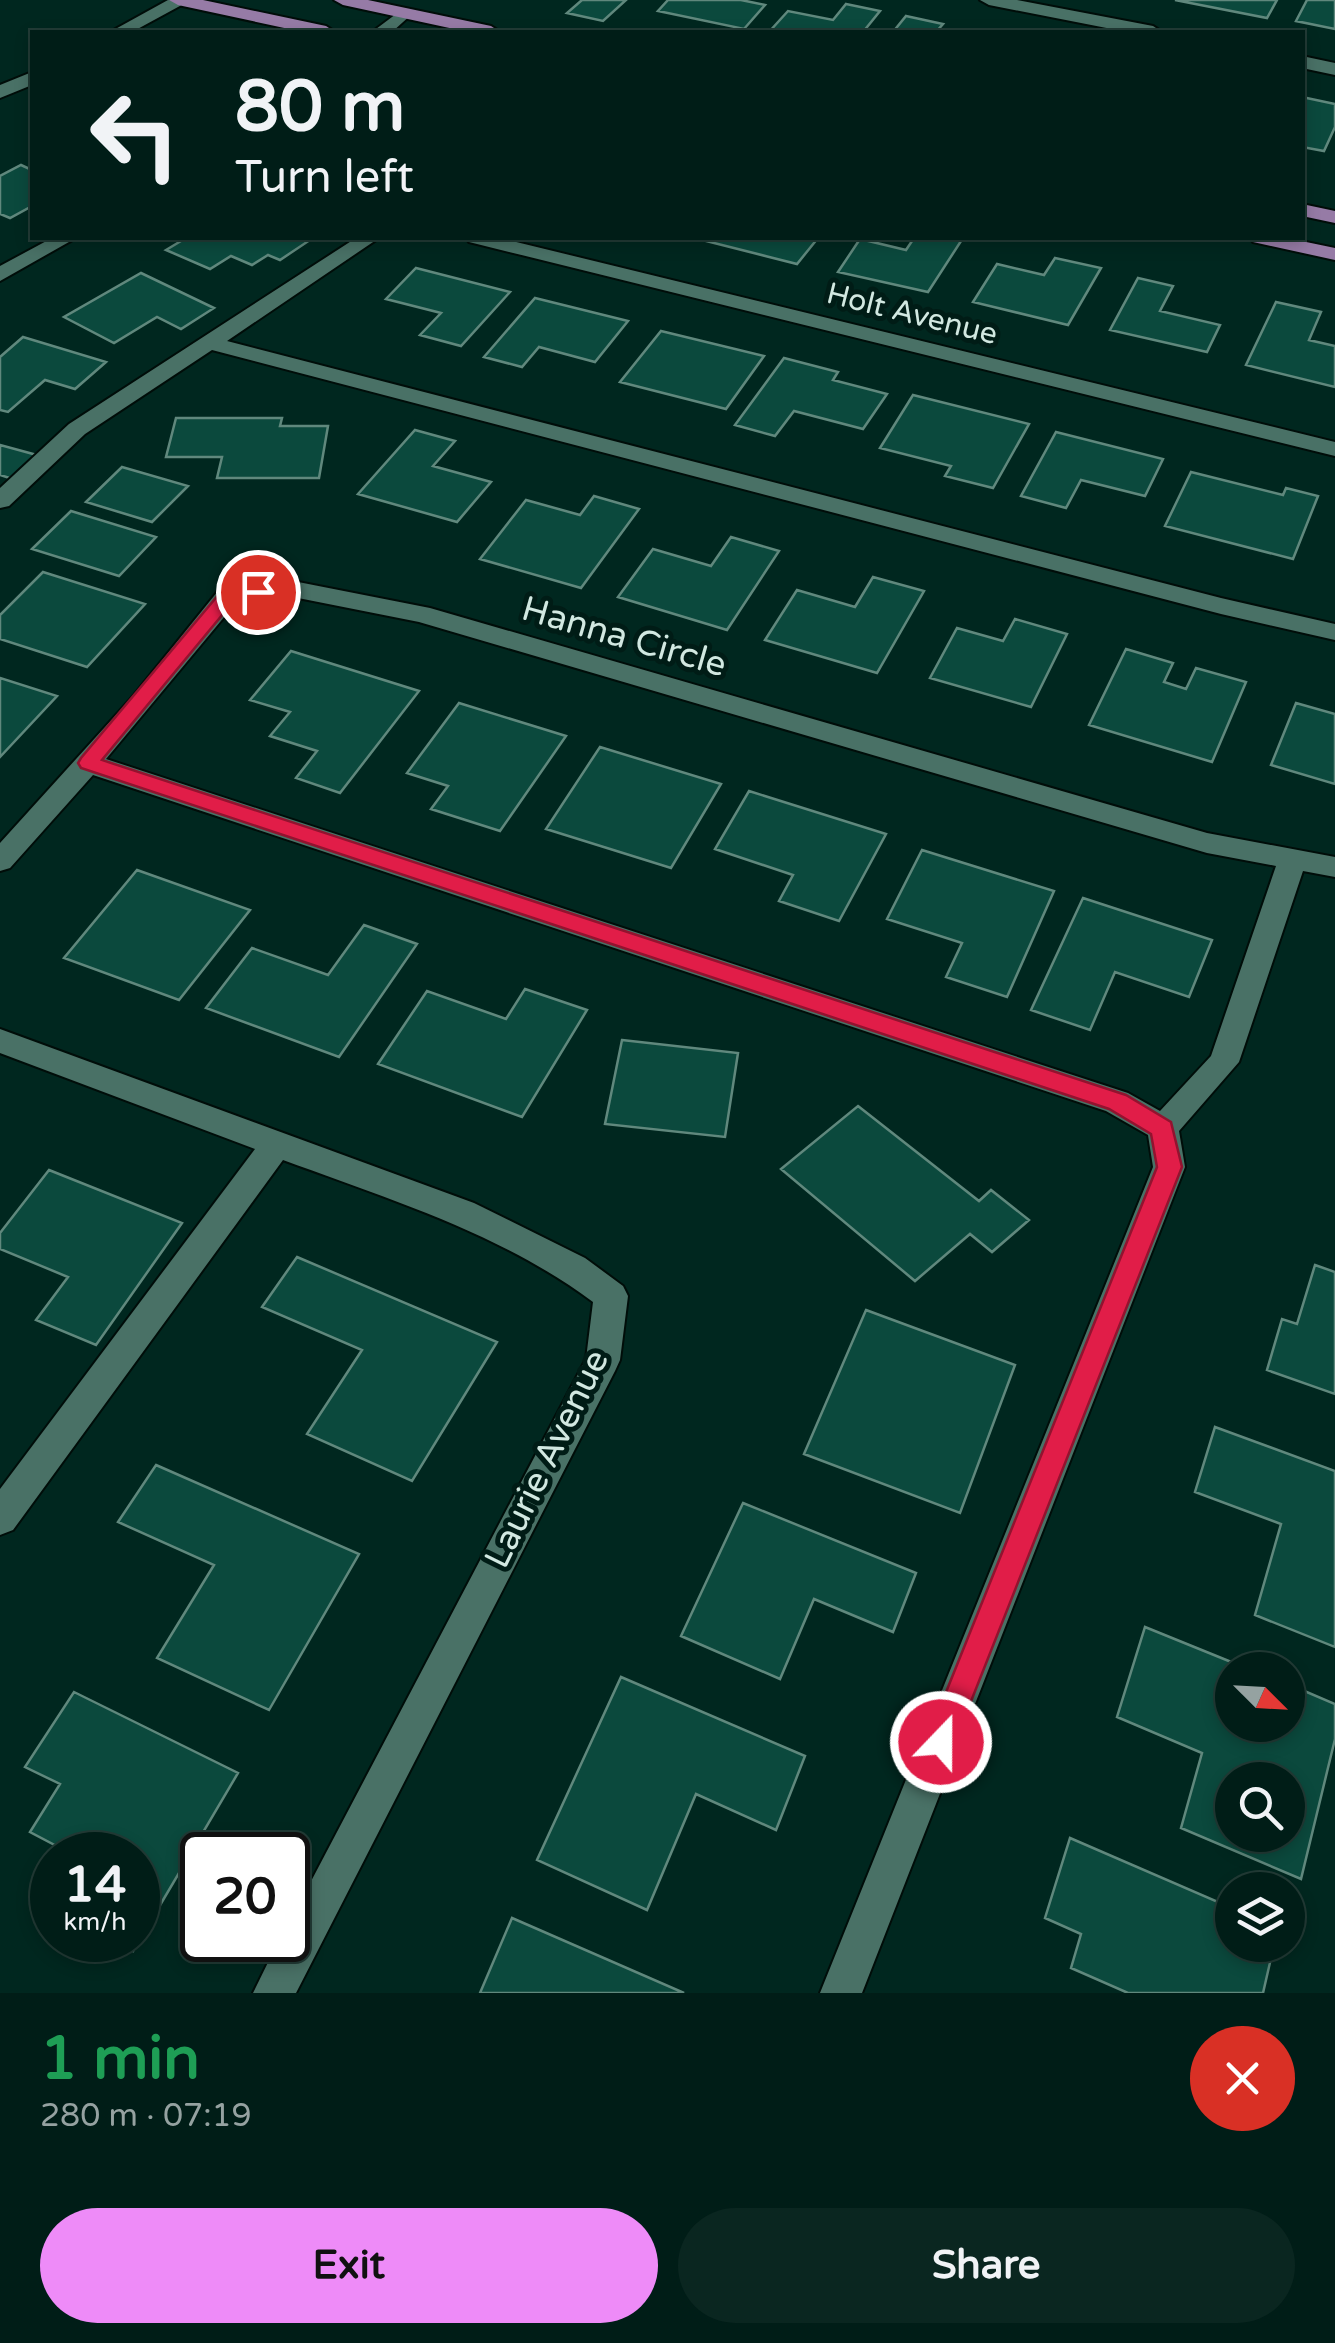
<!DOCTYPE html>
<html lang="en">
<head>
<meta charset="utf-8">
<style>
  body { margin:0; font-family:"Varela Round",sans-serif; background:#0a2620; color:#f1f3f6; height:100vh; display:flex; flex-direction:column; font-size:38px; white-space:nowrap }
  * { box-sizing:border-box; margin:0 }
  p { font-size:32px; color:#95a2a1 }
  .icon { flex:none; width:55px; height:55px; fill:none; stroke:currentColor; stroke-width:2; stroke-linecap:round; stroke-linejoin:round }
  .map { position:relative; height:1993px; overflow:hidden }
  .drawer { display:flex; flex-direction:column; background:#001d17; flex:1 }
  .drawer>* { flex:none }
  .top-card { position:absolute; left:30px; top:30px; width:1275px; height:210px; border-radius:0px; box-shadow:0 5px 15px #0003,0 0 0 2px #223b36; background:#001d17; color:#f1f3f6; overflow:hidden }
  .needle { width:65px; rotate:114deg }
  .tools { position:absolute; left:1215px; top:1652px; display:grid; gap:20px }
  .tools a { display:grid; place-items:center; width:90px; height:90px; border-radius:50%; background:#001d17; box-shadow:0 5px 15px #0003,0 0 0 2px #223b36; font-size:50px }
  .speed { position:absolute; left:30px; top:1832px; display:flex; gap:20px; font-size:50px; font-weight:700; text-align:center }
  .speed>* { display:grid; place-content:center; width:130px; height:130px; border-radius:50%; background:#001d17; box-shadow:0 5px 15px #0003,0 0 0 2px #223b36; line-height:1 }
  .speed small { font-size:25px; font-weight:400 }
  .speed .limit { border:5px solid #111; border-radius:15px; background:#fff; color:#111 }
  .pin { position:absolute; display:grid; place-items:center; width:85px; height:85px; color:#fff; margin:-42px; border:5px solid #fff; border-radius:50%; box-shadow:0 2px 10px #0007 }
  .me { position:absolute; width:110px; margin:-55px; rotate:22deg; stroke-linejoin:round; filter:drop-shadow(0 0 8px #0008) }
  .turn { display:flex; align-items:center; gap:35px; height:210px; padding:0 40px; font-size:45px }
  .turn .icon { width:130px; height:130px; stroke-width:2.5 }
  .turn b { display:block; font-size:70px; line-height:85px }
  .round { display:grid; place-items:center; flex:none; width:105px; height:105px; border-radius:52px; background:#0a2620 }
  .overview { display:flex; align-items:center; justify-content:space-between; height:170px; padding:0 40px }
  h1 { font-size:60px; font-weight:800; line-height:75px; color:#1e9e55 }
  .cta { display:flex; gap:20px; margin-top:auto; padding:20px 40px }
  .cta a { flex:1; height:115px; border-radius:60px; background:#ee8bf8; color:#111; font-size:40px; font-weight:800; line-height:115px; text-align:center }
  .cta a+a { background:#0a2620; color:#f1f3f6 }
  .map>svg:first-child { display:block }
  .building { fill:#0b493d; stroke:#60887d; stroke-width:2.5; fill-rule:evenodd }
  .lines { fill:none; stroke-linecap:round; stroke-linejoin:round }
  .minor-casing { stroke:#000d09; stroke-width:4 }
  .major-casing { stroke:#000d09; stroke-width:4 }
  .minor { fill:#497166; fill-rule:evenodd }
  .major { fill:#967ba6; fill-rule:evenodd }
  .route { fill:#e11d48; stroke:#92132f; stroke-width:2.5 }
  .labels { text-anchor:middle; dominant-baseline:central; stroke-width:10; stroke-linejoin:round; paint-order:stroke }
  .far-street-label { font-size:30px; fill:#d2e8e1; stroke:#001c16 }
  .street-label { font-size:35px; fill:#d2e8e1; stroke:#001c16 }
</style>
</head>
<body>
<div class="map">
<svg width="1335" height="1993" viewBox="0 0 1335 1993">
  <rect width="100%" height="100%" fill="#00271f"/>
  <!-- building -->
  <path class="building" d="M582,0h44l-23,21 -36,-8z
    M668,0h73l24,5 -21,24 -86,-18z
    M1175,0h102l-10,18z
    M1307,0h28v29l-39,-8z
    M846,4l34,7 -17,21h-94l19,-21 45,9z
    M906,16l37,8 -7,8h-43z
    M1302,97l33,7v23l-11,24 -22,-4z
    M21,165l11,5v36l-22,12 -10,-4v-38z
    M186,238h118l6,2 -30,20 -12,-5 -16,10 -21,-9 -21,13 -44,-19z
    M708,238h110l-21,26 -91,-23z
    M914,238h49l-35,54 -90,-20 22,-33 46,11z
    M1055,258l46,10 -33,57 -95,-23 24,-38 47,11z
    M416,268l94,24 -49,54 -41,-11 21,-22 -55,-14z
    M141,273l73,35 -33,21 -24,-12 -43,26 -50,-26z
    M1138,278l35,8 -13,25 60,14 -13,27 -97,-22z
    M535,298l93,23 -33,41 -56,-15 -17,20 -38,-10z
    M1276,302l45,10 -12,28 26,6v41l-89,-22z
    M661,331l103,25 -38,53 -106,-27z
    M23,337l83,25 -31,27 -30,-9 -37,32 -8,-2v-53z
    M784,358l54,14 -5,8 54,14 -24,35 -69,-18 -19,25 -40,-11z
    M913,395l116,29 -36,64 -48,-12 6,-10 -71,-18z
    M176,418h106l-2,8h48l-9,52h-102l5,-21h-56z
    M415,430l40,11 -22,25 58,16 -34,40 -99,-28z
    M1056,432l107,27 -18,37 -64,-16 -15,28 -45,-12z
    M0,445l44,12 -25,24 -19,-6z
    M122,467l66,19 -36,36 -66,-20z
    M1191,472l92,23 3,-7 32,8 -25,63 -128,-33z
    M594,496l45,13 -58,79 -101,-29 46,-59 54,15z
    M71,511l85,26 -37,39 -87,-27z
    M731,537l48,14 -52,79 -109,-33 35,-48 58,17z
    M43,572l102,32 -58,63 -87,-28v-24z
    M873,577l51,14 -47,82 -112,-33 32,-50 58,17z
    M1015,619l52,15 -36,73 -101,-29 27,-50 46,13z
    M1126,649l47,14 -9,19 22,7 10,-21 50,14 -34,80 -123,-37z
    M291,651l128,40 -79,102 -44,-15 21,-27 -47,-15 20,-24 -40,-12z
    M0,678l57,18 -57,61z
    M459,703l107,33 -66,95 -69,-22 17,-23 -41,-13z
    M1296,703l39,11v70l-64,-19z
    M600,747l121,37 -50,84 -125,-39z
    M749,791l137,43 -47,87 -60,-20 14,-26 -78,-26z
    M922,850l132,41 -47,106 -61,-20 16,-34 -75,-24z
    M137,870l113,40 -71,90 -115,-42z
    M1083,898l129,42 -23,57 -74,-25 -25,58 -59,-20z
    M364,925l53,19 -78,113 -133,-49 46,-60 76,27z
    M525,989l62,21 -65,107 -144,-53 49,-73 79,28z
    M622,1040l116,13 -13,84 -120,-13z
    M858,1106l121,95 12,-11 38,30 -37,32 -22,-18 -55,47 -134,-112z
    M49,1170l133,53 -86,122 -60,-25 32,-43 -68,-28v-16z
    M297,1257l200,85 -85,139 -105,-47 55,-84 -100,-43z
    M1315,1265l20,7v122l-68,-24 15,-51 15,5z
    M866,1310l149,55 -55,148 -156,-59z
    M1215,1427l120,44v176l-80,-32 26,-91 -86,-32z
    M156,1465l203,89 -90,156 -112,-52 57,-93 -96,-43z
    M743,1503l173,70 -23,59 -79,-33 -34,80 -99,-43z
    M1145,1627l106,43h-19v55h56v-41l47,20v35l-34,140 -120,-51 21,-75 -85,-36zM1232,1780h56v55h-56z
    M621,1677l184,79 -29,74 -80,-36 -49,116 -110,-50z
    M74,1692l164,81 -105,178 -21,-11h26v-85h-77l3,-5 -34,-18 30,-48 -35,-17z
    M1070,1838l162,70v37h42l-11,48h-135l-57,-25 10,-34 -36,-16z
    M52,1868v40l-19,-10z
    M512,1918l172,75h-204z"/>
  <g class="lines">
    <defs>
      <path id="minor" d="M168,0l21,1 -57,31h-22z
        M980,0h37l136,26 9,6h-35l-138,-27z
        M404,8l9,5 -21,19h-20z
        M1302,56l33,7v12l-33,-7z
        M32,72v13l-32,13v-13z
        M52,238h24l-76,43v-15z
        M356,238h23l-152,103 994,257 114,26v16l-114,-26 -1009,-264 -127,84 -76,72 -9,2v-20l69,-64z
        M466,238h34l835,204v14l-866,-214z
        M288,580l142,28 777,225 128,24v20l-32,-6 -64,191 -60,69 6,36 -323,826h-42l333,-826 -5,-32 -42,-24 -1013,-336 -83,93 -10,3v-28l134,-148 84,-104zM288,596l131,26 788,231 69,13 -65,190 -51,55 -32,-18 -1022,-334 129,-155z
        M0,1029l474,174 111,55 38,28 5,10 -8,64 -5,11 -319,622h-43l26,-53h9v-15l298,-566 7,-57c-91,-68 -204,-103 -310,-142l-270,370 -13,5v-46l255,-340 -255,-96z"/>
      <path id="major" d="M169,0h34l123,26 9,6h-32l-125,-27z
        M334,0h34l123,26 9,6h-32l-125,-27z
        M1302,204l33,7v12l-33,-7z
        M1250,238h37l48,10v12l-82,-18z"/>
    </defs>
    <!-- minor casing -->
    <use href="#minor" class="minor-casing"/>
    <!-- major casing -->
    <use href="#major" class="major-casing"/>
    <!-- minor -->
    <use href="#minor" class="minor"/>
    <!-- major -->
    <use href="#major" class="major"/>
  </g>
  <!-- route -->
  <path class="route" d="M258,586l9,6 -3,5 -31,5 -131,158 1024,335 45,27 11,45 -231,585 -10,4 -10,-4 -5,-10 231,-575 -6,-33 -42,-25 -1028,-341 -3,-5 3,-5 139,-165z"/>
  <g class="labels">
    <!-- far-street labels -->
    <g class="far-street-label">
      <text transform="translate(912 314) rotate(14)">Holt Avenue</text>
    </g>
    <!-- street labels -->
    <g class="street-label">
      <text transform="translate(624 637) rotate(16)">Hanna Circle</text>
      <text transform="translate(547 1459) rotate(-64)">Laurie Avenue</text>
    </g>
  </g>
</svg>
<div class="tools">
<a><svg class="needle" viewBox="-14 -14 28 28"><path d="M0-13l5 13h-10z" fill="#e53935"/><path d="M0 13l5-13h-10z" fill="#95a2a1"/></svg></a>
<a><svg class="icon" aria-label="search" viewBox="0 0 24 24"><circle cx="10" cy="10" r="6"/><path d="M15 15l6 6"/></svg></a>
<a><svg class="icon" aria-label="layers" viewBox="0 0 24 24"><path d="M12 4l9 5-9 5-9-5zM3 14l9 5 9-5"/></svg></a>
</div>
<div class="speed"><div>14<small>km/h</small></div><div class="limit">20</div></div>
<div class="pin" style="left:258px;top:592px;background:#d93025"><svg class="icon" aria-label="arrive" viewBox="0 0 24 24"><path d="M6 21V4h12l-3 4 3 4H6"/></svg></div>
<svg class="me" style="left:941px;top:1742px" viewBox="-20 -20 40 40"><circle r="17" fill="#e11d48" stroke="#fff" stroke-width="3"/><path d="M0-11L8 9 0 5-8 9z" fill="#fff"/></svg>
<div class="top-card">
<div class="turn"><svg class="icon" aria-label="left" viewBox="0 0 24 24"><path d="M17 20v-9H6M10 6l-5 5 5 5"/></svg><div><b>80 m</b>Turn left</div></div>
</div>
</div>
<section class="drawer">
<div class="overview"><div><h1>1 min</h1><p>280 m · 07:19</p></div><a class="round" style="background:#d93025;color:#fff"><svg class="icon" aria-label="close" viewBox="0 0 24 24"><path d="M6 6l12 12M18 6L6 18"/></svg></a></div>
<div class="cta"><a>Exit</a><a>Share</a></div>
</section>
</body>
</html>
